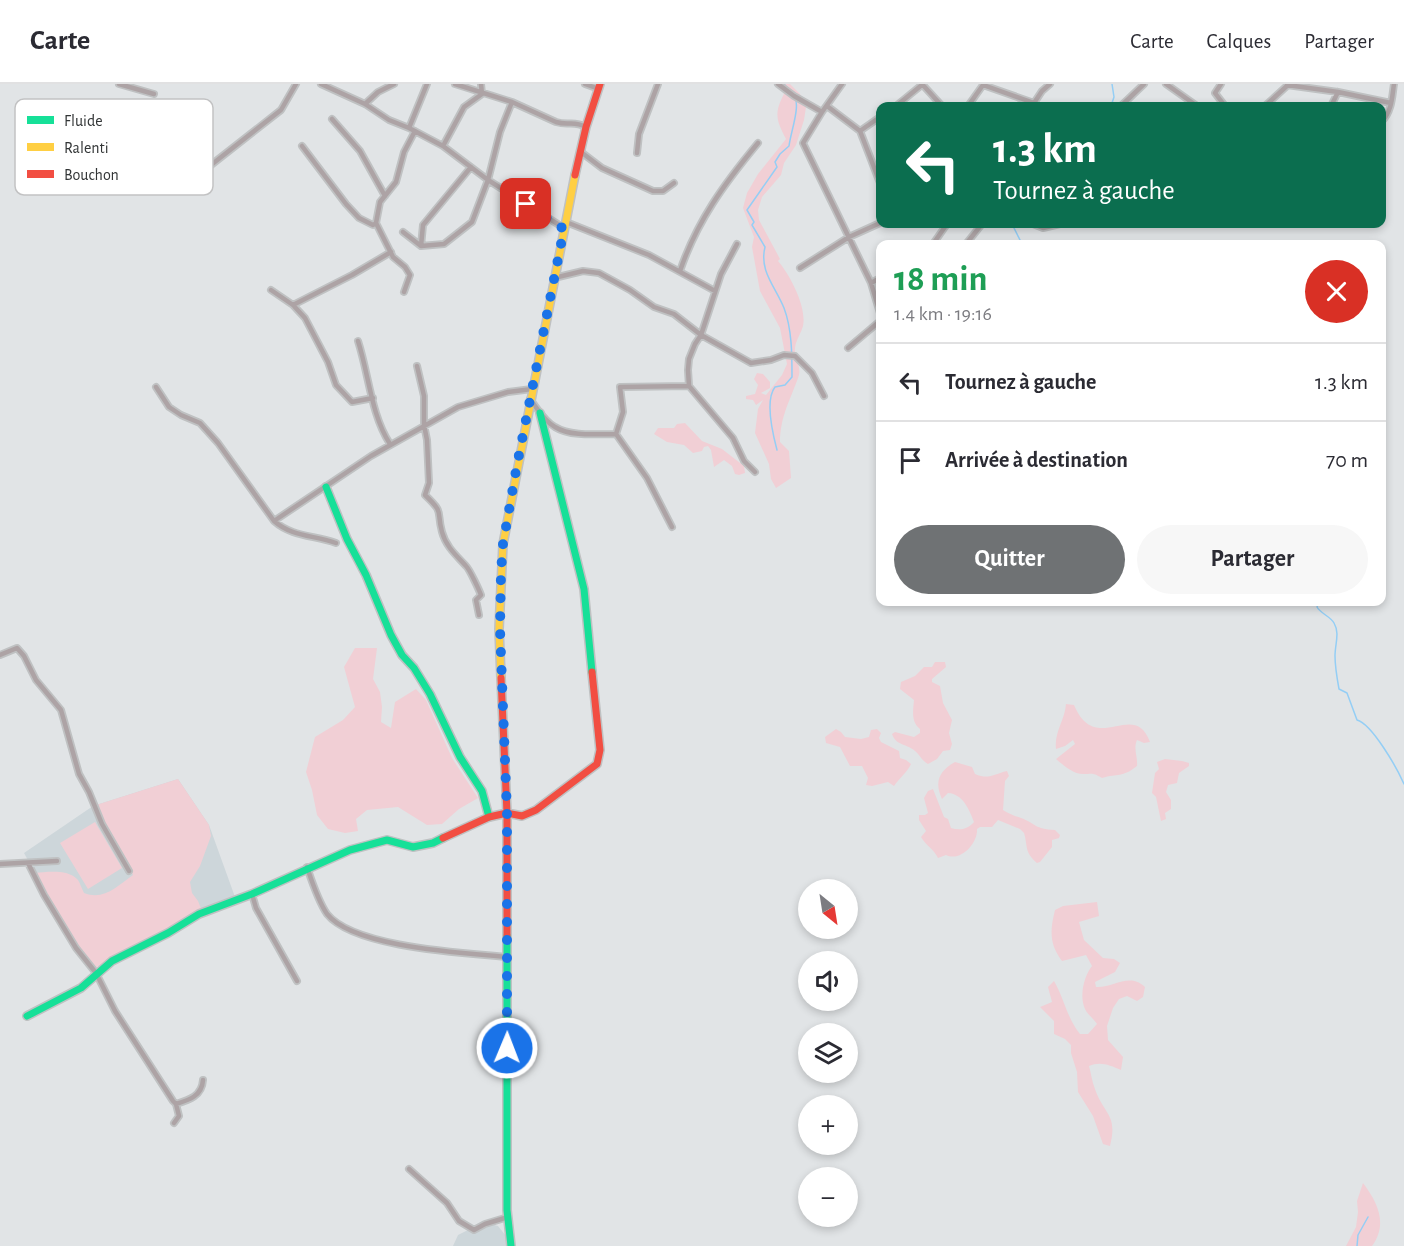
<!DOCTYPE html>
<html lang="fr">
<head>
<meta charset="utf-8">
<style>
  body { margin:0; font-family:"Alegreya Sans",sans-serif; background:#f7f7f7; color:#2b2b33; height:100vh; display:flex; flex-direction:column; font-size:22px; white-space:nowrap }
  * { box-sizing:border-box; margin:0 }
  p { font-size:20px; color:#7c7c81 }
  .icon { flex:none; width:33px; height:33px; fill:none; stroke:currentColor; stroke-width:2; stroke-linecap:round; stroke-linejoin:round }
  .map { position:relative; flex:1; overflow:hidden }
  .side { position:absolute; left:876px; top:156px; width:510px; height:366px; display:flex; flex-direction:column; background:#fff; border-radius:12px; box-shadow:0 3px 9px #0003 }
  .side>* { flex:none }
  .top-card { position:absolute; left:876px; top:18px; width:510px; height:126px; border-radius:12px; box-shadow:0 3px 9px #0003; background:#0b6e4f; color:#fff; overflow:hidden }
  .needle { width:39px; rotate:150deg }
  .fabs { position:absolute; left:798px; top:795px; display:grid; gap:12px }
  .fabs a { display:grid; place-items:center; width:60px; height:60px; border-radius:50%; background:#fff; box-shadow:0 3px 9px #0003; font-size:30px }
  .pin { position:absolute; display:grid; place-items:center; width:51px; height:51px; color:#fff; margin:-26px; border-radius:12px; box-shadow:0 3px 9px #0006 }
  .me { position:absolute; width:66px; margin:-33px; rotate:1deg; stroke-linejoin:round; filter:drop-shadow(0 0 4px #0008) }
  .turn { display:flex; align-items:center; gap:21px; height:126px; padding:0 18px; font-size:27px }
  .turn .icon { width:78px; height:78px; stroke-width:2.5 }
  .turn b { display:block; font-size:42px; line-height:51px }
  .round { display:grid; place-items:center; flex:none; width:63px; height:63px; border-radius:32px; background:#f7f7f7 }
  .head { display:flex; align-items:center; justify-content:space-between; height:102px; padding:0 18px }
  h1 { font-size:36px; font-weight:600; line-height:45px; color:#1e9e55 }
  .action { display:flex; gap:12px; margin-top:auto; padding:12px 18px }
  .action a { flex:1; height:69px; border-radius:36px; background:#6f7274; color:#fff; font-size:24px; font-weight:600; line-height:69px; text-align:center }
  .action a+a { background:#f7f7f7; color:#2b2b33 }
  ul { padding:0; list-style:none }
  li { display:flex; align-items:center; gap:18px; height:78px; padding:0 18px; border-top:2px solid #e1e1e2 }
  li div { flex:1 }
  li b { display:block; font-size:22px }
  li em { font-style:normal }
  header { display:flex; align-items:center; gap:36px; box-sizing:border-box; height:84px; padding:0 30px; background:#fff; border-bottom:2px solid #e1e1e2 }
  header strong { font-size:28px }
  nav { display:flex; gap:33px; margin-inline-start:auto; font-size:21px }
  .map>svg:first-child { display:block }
  .built { fill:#cdd6da }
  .green { fill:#f1cfd5 }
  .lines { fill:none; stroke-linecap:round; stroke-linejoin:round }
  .stream { stroke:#94cef5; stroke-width:1.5 }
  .street-casing { stroke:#bfc1c2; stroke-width:8 }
  .fast-casing { stroke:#bfc1c2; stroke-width:10 }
  .slow-casing { stroke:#bfc1c2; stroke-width:10 }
  .jam-casing { stroke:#bfc1c2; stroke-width:10 }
  .street { stroke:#ada3a5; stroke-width:4.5 }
  .fast { stroke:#16e098; stroke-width:7 }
  .slow { stroke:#ffcf43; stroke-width:7 }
  .jam { stroke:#f24e42; stroke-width:7 }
  .route { stroke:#1a73e8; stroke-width:10; stroke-dasharray:0 18 }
  .key { fill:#fff; stroke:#c2c2c3; stroke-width:1.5 }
  .key-label { font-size:16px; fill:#323536 }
</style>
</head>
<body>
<header>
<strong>Carte</strong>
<nav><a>Carte</a><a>Calques</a><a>Partager</a></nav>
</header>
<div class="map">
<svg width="1404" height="1162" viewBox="0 0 1404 1162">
  <rect width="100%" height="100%" fill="#e1e4e6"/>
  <!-- built -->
  <path class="built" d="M178,695l31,46 26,72 -33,14 -106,56 -39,-54 -33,-60 69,-47z
    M491,1140l7,2 8,10 1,10h-54l5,-11 14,-7z"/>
  <!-- green -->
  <path class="green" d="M778,0h12l10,10 6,13 -2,13 -8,25 -12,18 -3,12 -19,22 -4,13 1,10 21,39 -2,2c12,14 29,46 25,65 -2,8 -7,13 -8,22 -1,9 6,18 4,27 -8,24 -19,41 -19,67l9,9 2,27 -15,10 -5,-9 -2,-15 -14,-31 3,-24 5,-9 -7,5 -3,-5 -7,-1v-3l9,-2 3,-9 -4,-6 3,-6 6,1 7,8v6l-9,5 5,2 16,-20 5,-11 -7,-36 -20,-37 -8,-44 2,-10 -11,-29 4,-15 11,-19 28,-35c-10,-19 -12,-26 -2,-45z
    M685,339l17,18 20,8 22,17 1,7 -6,2 -4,-1 -3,-8 -8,-6 -10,7 -3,-17 -3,-4 -4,1 -2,4 -9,2 -9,-8 -17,-3 -13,-8 4,-6h16l3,-4z
    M355,564h22l-4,31 7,13 2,15 -1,15 10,6 4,-26 21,-13 10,11 26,58 26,40 -19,11 -17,15 -15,1 -29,-18 -31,3 -11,9 2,12 -13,2 -17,-4 -11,-14 -5,-25 -6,-18 9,-35 28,-17 12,-13 -11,-40z
    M935,578h10l1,5 -14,12v3l8,4 3,17 9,17 -3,13 3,11 -2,6 -7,1 -6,8 -9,5c-8,-5 -7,-8 -13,-13 -9,-8 -19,-5 -23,-17l3,-2 19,5 6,-4v-4c-9,-7 -7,-18 -6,-29l-14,-11 1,-7 14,-6 9,-9h8z
    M1066,620l8,1c22,52 60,-7 76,37l-6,1 -7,-3c-4,9 1,17 0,26 -15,12 -19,7 -35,12 -10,-6 -9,-4 -19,-4 -10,0 -20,-9 -27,-15l19,-15 -2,-4 -8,6 -9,3c-2,-17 9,-29 10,-45z
    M836,645l5,3 4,5 16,2 8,-2 2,-7 6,-1 4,4 -2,5 2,4 18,9 1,7 6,2 5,4c-3,7 -12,15 -17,22l-6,-4 -16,4 -6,-1 2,-7 -6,-12h-12l-10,-19 -14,-4 -1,-6z
    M1165,675l17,2 7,2v3l-10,7 -2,10 -9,2 -2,7 5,8v9l-6,4 1,6 -5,2 -5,-24 -4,-4 3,-20 4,-4 -2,-7z
    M955,678l17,5 3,7c14,6 19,0 32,-3l2,5 -4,5 -2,29c6,4 12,6 18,8 16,6 13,11 34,12l5,5 -1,3 -7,2v7l-12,15 -3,1c-13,-11 -9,-17 -13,-30l-4,-4 -22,-9 -6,7h-12l-3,2c1,14 -16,33 -31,26l-8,3c-4,-9 -12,-12 -17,-21l5,-6 -7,-11v-5h6l3,-2 -4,-15 4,-7 5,-2 11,28 4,2 3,9c9,3 17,1 23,-6 -5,-13 -11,-28 -26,-29l-6,6c-8,-17 -3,-28 13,-37z
    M178,695l31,46 2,11 -11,30 -10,16 2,11 6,8 4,10 -106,56 -16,-18 -23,-36 -22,-40c13,-1 33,-4 43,7 2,3 4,9 6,13 20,8 33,-7 49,-18l-12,-24 -28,-45z
    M95,738l27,46 -34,21 -28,-46z
    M1097,818l2,14 -20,6 5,18 19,18 11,1 6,4 -5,9 -20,10 1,5c18,1 33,-15 49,0l-2,10 -6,4 -10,-5 -8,3 -6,9 -6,18 1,14 15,17 -2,13c-11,-5 -21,-9 -32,-4 2,7 3,16 6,23 9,26 23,25 15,57l-7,-2 -10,-28 -15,-24 -1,-20 -6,-19v-8l-6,-6 -11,-5v-13l-14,-14 12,-5 -4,-15 6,-6c10,17 13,37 26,53h8l9,-10c-3,-5 -10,-10 -12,-15 -6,-13 -1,-33 7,-43l-6,-11 -24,6c-13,-17 -12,-31 -7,-51l8,-4z
    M1363,1099c15,20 25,41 9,63h-26l10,-19 2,-15 -1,-11z"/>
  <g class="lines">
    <!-- stream -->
    <path class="stream" d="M784,0l5,6
      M1111,22l3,-9 -2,-13
      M1012,140l10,20
      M777,366c-4,-15 -12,-50 -2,-63l10,-2 7,-8c0,-22 0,-48 -8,-69 -9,-22 -25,-37 -19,-61l-13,-22 2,-3 -7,-12 30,-43 -2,-5 5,-8 9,-8c2,-16 12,-39 5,-53
      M1319,518l-2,5c4,7 13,9 17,16 6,10 1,21 1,33 0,10 2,22 4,33l8,4 10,27c15,4 40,48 47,64
      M1357,1162l1,-11 10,-18"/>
    <defs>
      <path id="street" d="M119,0l35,10
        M321,0l44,20 24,16 20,8 34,18 45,34 12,-48 12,-30
        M455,0l57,18 44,20c13,4 17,-2 30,5
        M585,0l14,5
        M778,0l16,12 28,16
        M842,0l-20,28 -19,31 68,140 9,30
        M922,0l20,22
        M1166,0l31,22
        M1221,0l-6,9 10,13
        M1287,1l51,7 53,11
        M365,20l13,-12 16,-8
        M827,22l33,25 20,52
        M896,22l27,-22
        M968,22l15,-21 51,18
        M1032,22l10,-15 8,-7
        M1125,22l-3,-1 22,-21
        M1265,22l24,-22
        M1331,22l7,-14
        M332,35l28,32 25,45
        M1382,37c10,-10 10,-24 12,-37
        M409,44l18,-44
        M860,47l20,-14
        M302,62l44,58 13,14 14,7 3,-2
        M443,62l21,-39 18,-13 -1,-10
        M581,68l21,16 51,23h10l11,-8
        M637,69l2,-19 19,-50
        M211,81l70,-55 15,-26
        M566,138l83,33 66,36
        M1033,140l10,4 17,-4
        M403,148l18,14 23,-2 28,-22 16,-42 76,48
        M737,160l-16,30 -20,61 -6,9 -6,15 -1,11 1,16 44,52 11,23 11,11
        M933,160l14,-20
        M966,160l16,-20
        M421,162l2,-21 48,-58
        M800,184l49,-31 31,-14
        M680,187c17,-50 44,-87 78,-128
        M554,194l29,-7 16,2 31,17 24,17 20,7 27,21 50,28 20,-3 13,-5 11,1 17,17 12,23
        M871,199l9,-5
        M271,206l22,15 12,13 23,44 8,23 16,17 21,-4
        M404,208l6,-17 -5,-8 -12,-10 -17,-34 4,-21 16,-20 8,-30 11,-21
        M293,221l59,-30 39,-23
        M358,257c11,34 13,74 32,103
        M848,264l32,-27
        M417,282l7,30v29l3,15 2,43 -4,12c20,19 11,15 17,37 4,15 15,24 24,34 4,4 13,24 15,29l-5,5 3,15
        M156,303l13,20 12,8 19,8 18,20 56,78c18,16 40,14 62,22
        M530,315c7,9 14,22 25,28 16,10 42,7 61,7
        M616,350l7,-22 -3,-25 69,-1
        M616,350l31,44 25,49
        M274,437l97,-65 87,-49 50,-15 24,-3
        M0,571l17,-7 7,8 12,24 25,30 18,64 10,18 13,32 27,47
        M28,779l16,32 32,53 20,25 19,38 58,90 3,3c13,-4 26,-8 27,-24
        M0,780l57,-3
        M307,783c5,15 11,34 20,47 27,34 139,39 181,43
        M252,810l4,14 41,73
        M174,1039l5,-7 -3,-12
        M409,1085l38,34 12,18 15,9 11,-6 23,-7"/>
      <path id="fast" d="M540,329l44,176 8,83
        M326,403l21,52 19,36 25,60 11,20 12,13 16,26 30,63 22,34 7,26
        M507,852v274l4,36
        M27,932l54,-28 31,-27 56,-28 31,-19 53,-20 98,-44 37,-10 26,7 20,-4 10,-5"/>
      <path id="slow" d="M501,594l-2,-49 4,-85 72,-369"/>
      <path id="jam" d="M575,91l11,-48 14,-43
        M501,594l6,135v123
        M443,754l46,-21 18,-4 15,3 14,-6 61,-46 3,-14 -8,-78"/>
    </defs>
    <!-- street casing -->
    <use href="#street" class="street-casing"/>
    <!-- fast casing -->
    <use href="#fast" class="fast-casing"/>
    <!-- slow casing -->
    <use href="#slow" class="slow-casing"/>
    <!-- jam casing -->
    <use href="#jam" class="jam-casing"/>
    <!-- street -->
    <use href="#street" class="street"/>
    <!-- fast -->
    <use href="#fast" class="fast"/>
    <!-- slow -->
    <use href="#slow" class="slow"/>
    <!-- jam -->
    <use href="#jam" class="jam"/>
  </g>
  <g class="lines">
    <!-- route -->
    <path class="route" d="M507,964v-235l-7,-184 1,-57 2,-28 14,-79 47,-236 -38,-25"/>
  </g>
  <!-- legend -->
  <rect x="15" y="15" width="198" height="96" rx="9" class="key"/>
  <rect x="27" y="32" width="27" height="8" fill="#16e098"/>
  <rect x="27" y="59" width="27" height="8" fill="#ffcf43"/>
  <rect x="27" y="86" width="27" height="8" fill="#f24e42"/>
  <g class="key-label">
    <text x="64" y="42">Fluide</text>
    <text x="64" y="69">Ralenti</text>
    <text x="64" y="96">Bouchon</text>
  </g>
</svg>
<div class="fabs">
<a><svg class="needle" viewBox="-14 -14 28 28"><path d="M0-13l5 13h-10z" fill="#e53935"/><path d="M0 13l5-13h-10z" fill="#7c7c81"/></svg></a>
<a><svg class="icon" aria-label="sound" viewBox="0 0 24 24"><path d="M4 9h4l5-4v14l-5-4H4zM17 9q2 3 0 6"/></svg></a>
<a><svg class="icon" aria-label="layers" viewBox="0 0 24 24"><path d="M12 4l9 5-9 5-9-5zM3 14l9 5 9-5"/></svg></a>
<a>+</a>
<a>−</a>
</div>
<div class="pin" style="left:526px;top:120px;background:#d93025"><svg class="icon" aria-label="arrive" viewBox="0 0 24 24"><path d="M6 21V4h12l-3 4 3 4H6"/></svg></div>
<svg class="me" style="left:507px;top:964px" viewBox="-20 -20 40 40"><circle r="17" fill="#1a73e8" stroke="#fff" stroke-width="3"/><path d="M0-11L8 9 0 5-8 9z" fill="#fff"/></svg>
<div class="top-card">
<div class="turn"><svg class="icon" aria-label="left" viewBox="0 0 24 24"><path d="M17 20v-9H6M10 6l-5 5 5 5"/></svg><div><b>1.3 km</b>Tournez à gauche</div></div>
</div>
<section class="side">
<div class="head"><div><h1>18 min</h1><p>1.4 km · 19:16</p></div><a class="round" style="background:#d93025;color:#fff"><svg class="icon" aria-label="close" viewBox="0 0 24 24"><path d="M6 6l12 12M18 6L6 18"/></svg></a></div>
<ul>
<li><svg class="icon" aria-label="left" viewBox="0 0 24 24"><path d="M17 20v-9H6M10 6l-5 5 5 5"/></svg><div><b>Tournez à gauche</b></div><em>1.3 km</em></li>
<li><svg class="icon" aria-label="arrive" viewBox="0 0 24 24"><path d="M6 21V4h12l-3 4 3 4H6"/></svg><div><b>Arrivée à destination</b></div><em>70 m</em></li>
</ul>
<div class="action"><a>Quitter</a><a>Partager</a></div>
</section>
</div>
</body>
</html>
